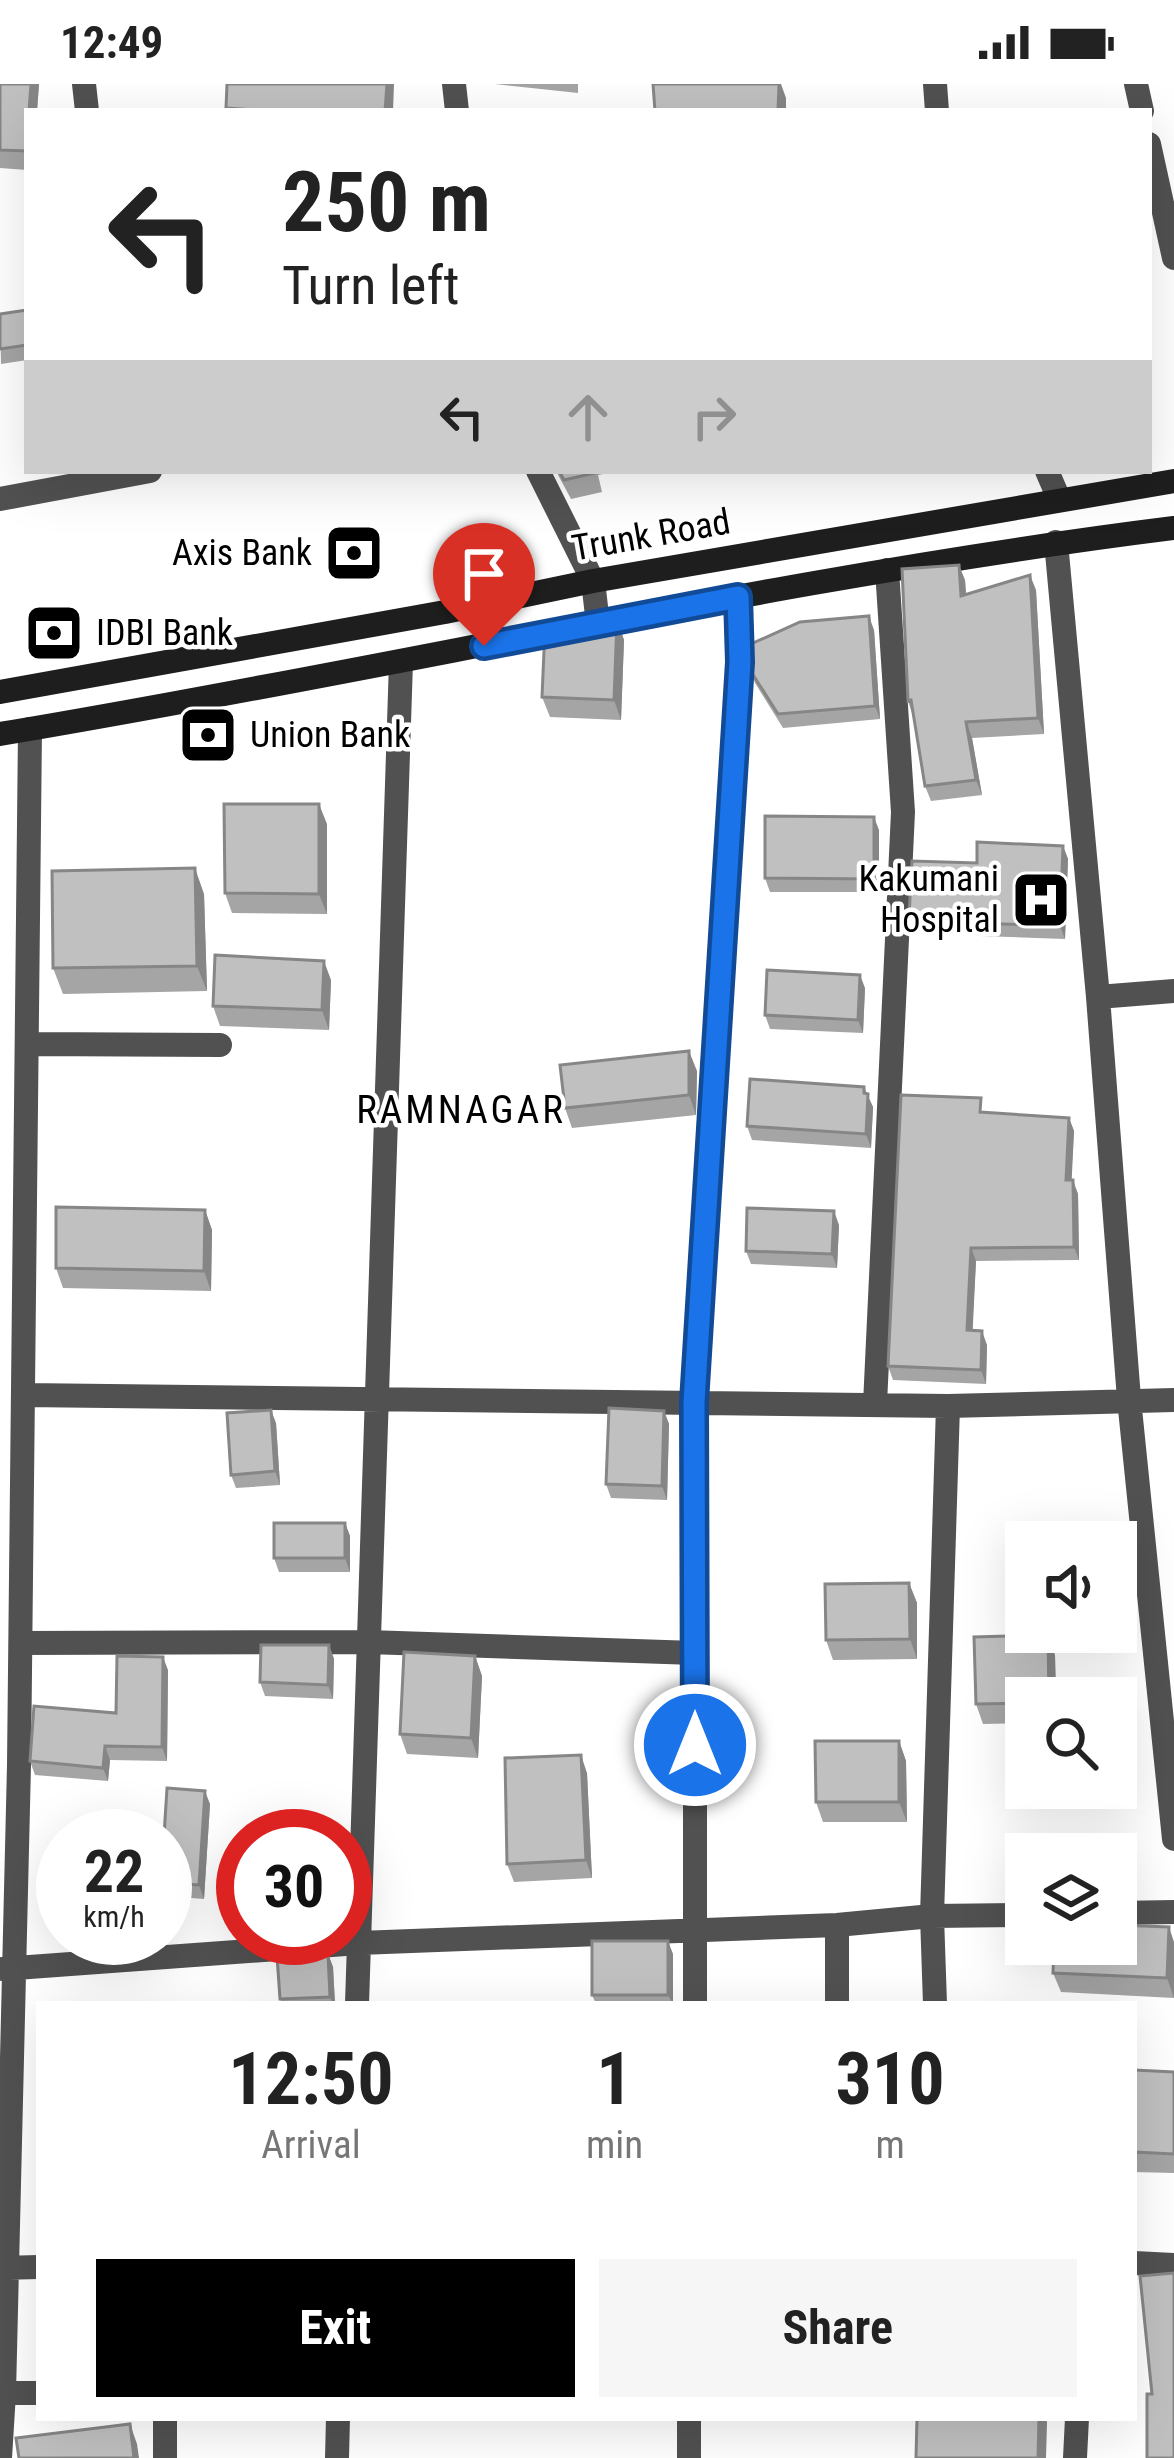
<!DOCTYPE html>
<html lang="en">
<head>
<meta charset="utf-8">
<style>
  body { margin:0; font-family:"Roboto Condensed",sans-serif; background:#f6f6f6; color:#222; height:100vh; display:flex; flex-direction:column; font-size:45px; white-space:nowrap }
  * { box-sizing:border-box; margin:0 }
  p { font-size:39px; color:#767676 }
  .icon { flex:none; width:66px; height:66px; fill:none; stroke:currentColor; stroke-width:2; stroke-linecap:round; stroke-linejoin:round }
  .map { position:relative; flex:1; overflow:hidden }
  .drawer { position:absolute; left:36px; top:1917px; width:1101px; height:420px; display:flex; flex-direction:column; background:#fff; border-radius:0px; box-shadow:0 12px 48px #0002 }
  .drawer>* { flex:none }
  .guide { position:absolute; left:24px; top:24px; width:1128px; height:366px; border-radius:0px; box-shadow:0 12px 48px #0002; background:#fff; color:#222; overflow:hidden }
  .buttons { position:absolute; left:1005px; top:1437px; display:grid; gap:24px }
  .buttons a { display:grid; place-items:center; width:132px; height:132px; border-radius:0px; background:#fff; box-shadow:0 12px 48px #0002; font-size:60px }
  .speed { position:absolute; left:36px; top:1725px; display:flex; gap:24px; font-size:60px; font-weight:700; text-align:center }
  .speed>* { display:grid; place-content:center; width:156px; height:156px; border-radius:50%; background:#fff; box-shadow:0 12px 48px #0002; line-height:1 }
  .speed small { font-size:30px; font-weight:400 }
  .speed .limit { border:18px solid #d22; background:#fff; color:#111 }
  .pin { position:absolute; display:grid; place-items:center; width:102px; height:102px; color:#fff; margin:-123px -51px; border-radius:50% 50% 50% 0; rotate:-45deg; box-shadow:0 0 12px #0007 }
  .pin .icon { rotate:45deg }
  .me { position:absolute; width:132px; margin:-66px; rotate:0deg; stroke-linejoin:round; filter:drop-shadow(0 0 9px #0008) }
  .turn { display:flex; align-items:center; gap:42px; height:252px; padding:0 60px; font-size:54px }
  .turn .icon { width:156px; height:156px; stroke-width:2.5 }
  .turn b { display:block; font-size:84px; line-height:102px }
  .lanes { display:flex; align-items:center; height:114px; padding:0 60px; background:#0003; justify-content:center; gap:60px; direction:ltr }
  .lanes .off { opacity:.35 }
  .eta { display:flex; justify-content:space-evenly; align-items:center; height:204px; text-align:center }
  .eta b { font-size:72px; font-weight:700; line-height:84px }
  .button { display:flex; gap:24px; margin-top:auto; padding:24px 60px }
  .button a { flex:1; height:138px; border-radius:0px; background:#000; color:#fff; font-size:48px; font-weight:700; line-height:138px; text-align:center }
  .button a+a { background:#f6f6f6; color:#222 }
  .status { display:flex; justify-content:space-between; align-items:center; height:84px; padding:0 60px; background:#fff; direction:ltr }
  .status svg { height:33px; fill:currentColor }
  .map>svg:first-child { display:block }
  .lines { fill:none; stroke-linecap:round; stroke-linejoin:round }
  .street { stroke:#515151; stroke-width:24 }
  .secondary { stroke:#1e1e1e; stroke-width:24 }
  .wall { fill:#a5a5a5 }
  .shaded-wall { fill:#868686 }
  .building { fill:#c0c0c0; stroke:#868686; stroke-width:3 }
  .route-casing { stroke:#114b97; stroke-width:30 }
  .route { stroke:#1a73e8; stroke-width:21 }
  .labels { text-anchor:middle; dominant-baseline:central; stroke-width:9; stroke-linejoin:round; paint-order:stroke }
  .street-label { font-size:36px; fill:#000; stroke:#fff }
  .poi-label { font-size:36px; fill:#000; stroke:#fff; text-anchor:end }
  .neighbourhood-label { font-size:39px; letter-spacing:3px; fill:#000; stroke:#fff }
</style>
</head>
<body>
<div class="status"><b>12:49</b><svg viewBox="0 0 49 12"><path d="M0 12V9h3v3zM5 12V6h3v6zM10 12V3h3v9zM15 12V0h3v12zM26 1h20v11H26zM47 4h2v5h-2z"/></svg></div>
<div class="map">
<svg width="1174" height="2374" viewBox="0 0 1174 2374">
  <rect width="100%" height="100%" fill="#fff"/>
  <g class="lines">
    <!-- street -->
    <path class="street" d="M84,0l3,27
      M454,0l3,27
      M935,0l2,27
      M1136,0l6,27
      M1149,60l25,114
      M538,387l55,110 5,43
      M1047,387l12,28
      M0,415l150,-28
      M1056,458l42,455 31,402 45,440
      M1098,913l76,-6
      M28,960l192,1
      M24,1311l924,11 226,-6
      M875,1320l28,-592 -16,-242
      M21,1559l347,-1 327,11
      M1116,1829l58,-1
      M2,1885l357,-26 478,-18 95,-9 94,-1
      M357,1920l44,-1342
      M695,1920v-602l45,-740 -2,-65
      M837,1920v-79
      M935,1920l-3,-88 16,-510
      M1134,2179l40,2
      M0,2184l39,-1
      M0,2309h39
      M689,2334v40
      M0,2374l4,-65 15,-628 11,-1036
      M165,2374v-40
      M337,2374l1,-40
      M1075,2374l2,-40"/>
    <!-- secondary -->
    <path class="secondary" d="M0,608l445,-80 148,-31 581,-100
      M0,650c392,-65 780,-157 1174,-206"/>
  </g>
  <!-- wall -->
  <path class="wall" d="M0,0h39l-2,27h-10v59l-27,-2z
    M495,0h83v9z
    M27,226v50l-26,4 -1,-50z
    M556,387h62l-20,4 4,17 -31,7z
    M965,496l1,14 70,-4 8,144 -72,4 10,57 -51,6 -6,-15 -12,-70 -5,-15z
    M617,536l7,20 -3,80 -71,-3 -8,-20z
    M874,546l6,89 -97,9 -28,-45 -5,-13z
    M327,740v90l-95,-1 -7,-20z
    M879,746v62h-109l-5,-14z
    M1063,762l5,13 -3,80 -85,-3 -2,-4 -64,-2 -5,-14 68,-53z
    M204,810l3,97 -144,3 -10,-26z
    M331,896l-2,50 -109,-4 -7,-20z
    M865,904l-2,45 -93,-4 -5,-14z
    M697,987l-1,44 -124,13 -7,-20z
    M866,1009l7,14 -2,41 -119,-8 -5,-14z
    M986,1029l83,5 5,13 -3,49 7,14 1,66 -103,1 -4,70 15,14 -1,39 -93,-4 -5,-14z
    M205,1126l7,20 -1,61 -148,-3 -7,-20z
    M839,1141l-2,43 -86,-4 -5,-13z
    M664,1327l5,13 -2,76 -56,-2 -5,-14z
    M276,1339l4,62 -44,3 -5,-13z
    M345,1439l5,13v36h-71l-5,-14z
    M909,1499l8,20v56l-84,1 -7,-20z
    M329,1561l5,14 -1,40 -68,-3 -5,-14z
    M1055,1571l1,43h-30v25l-43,1 -7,-20z
    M475,1572l7,20 -4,82 -71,-4 -7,-20z
    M168,1586l-1,91 -57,-1 -2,21 -73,-6 -5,-14 86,-48z
    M899,1657l7,20 1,61h-84l-7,-20z
    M587,1689l5,105 -78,4 -7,-18z
    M210,1720l-6,95 -38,-3 -1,-60z
    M1169,1843l5,71 -113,-6 -8,-19z
    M328,1870l5,13 2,37h-53l-2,-5z
    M673,1870v50h-77l-4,-9z
    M1134,1986l40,2v101l-40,-1z"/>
  <!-- shaded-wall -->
  <path class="shaded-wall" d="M31,0h8l-2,27h-8z
    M387,0h7l-1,27h-8z
    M779,0h2l5,14v13h-8z
    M959,481l6,15 2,31 -6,-15z
    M1030,491l6,15 8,144 -6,-16z
    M869,532l5,14 6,89 -5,-13z
    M617,536l7,20 -3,80 -7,-20z
    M966,638l6,16 10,57 -6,-15z
    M319,720l8,20v90l-8,-20z
    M874,733l5,13v62l-5,-13z
    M1063,762l5,13 -3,80 -5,-13z
    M195,784l9,26 3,97 -10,-25z
    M324,877l7,19 -2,50 -7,-20z
    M860,891l5,13 -2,45 -5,-13z
    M689,967l8,20 -1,44 -7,-20z
    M864,1003l9,20 -2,41 -5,-14z
    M1069,1034l5,13 -3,63 -5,-14z
    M1073,1096l5,14 1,66 -5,-13z
    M205,1126l7,20 -1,61 -7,-20z
    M834,1127l5,14 -2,43 -5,-14z
    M971,1164l5,13 -4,83 -5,-14z
    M982,1247l5,14 -1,39 -5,-14z
    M271,1326l5,13 4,62 -5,-14z
    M664,1327l5,13 -2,76 -5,-14z
    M345,1439l5,13v36l-5,-14z
    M909,1499l8,20v56l-7,-20z
    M1048,1551l7,20 1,43h-7z
    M329,1561l5,14 -1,40 -5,-14z
    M475,1572l7,20 -4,82 -7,-20z
    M163,1573l5,13 -1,91 -5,-14z
    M899,1657l7,20 1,61 -8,-20z
    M105,1662l5,14 -2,21 -5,-13z
    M581,1671l6,18 5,105 -6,-18z
    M205,1707l5,13 -6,95 -5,-14z
    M1169,1843l5,15v56l-7,-20z
    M668,1857l5,13v50l-5,-9z
    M328,1870l5,13 2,37h-2l-3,-7z
    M1039,2334h6l2,4 -1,36h-8z
    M130,2340l7,20 2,14h-5z"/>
  <!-- building -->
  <path class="building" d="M0,0h31l-2,27h-2v40l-27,-1z
    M227,0h160l-2,27h-114l-45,-3z
    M653,0h126l-1,27h-123z
    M27,226v35l-27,4v-35z
    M559,387h35l1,2 -31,7z
    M959,481l2,31 69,-21 8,143 -72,4 10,58 -51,6 -14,-86 -3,1 -6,-132z
    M869,532l6,90 -97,8 -28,-44 1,-26 49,-22z
    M597,535l20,1 -3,80 -72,-3 3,-69z
    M224,720h95v90l-94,-1z
    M765,732l109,1v62l-109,-1z
    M977,758l86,4 -3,80 -85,-3v-5l-66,-2 3,-55 65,2z
    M195,784l2,98 -144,2 -1,-97z
    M215,871l109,6 -2,49 -109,-4z
    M767,886l93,5 -2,45 -93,-5z
    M689,967v44l-124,13 -5,-43z
    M750,995l114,8v6l4,1 -2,40 -119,-8z
    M901,1011l80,3 -1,14 89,6 -3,62h7l1,67 -103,1 -4,82 15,1 -1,39 -93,-4z
    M56,1123l149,3 -1,61 -148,-3z
    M747,1124l87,3 -2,43 -86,-3z
    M609,1324l55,3 -2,75 -56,-2z
    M271,1326l4,61 -44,4 -4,-62z
    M274,1439h71v35h-71z
    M909,1499l1,56 -84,1 -1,-56z
    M1048,1551l1,63h-23v5l-50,1 -2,-67z
    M261,1561h68l-1,40 -68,-3z
    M404,1568l71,4 -4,82 -71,-4z
    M117,1572l46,1 -1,90 -57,-1 -2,22 -73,-7 4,-55 82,7z
    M815,1657h84v61h-83z
    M581,1671l5,105 -79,4 -2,-106z
    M167,1704l38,3 -6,94 -34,-2 -1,-47z
    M1116,1841l53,2 -2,51 -114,-5 1,-29h62z
    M592,1857h76v54h-76z
    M328,1870l2,43 -50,2 -3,-43z
    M1134,1986l40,2v82l-40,-2z
    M1174,2189v185h-27v-64h5l-12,-118z
    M917,2334h122l-1,40h-122z
    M130,2340l4,34h-115l-3,-20z"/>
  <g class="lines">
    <defs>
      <path id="route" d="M484,562l254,-49 2,65 -46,740 1,343"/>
    </defs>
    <!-- route casing -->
    <use href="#route" class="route-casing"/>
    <!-- route -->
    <use href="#route" class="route"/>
  </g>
  <!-- icons -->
  <defs>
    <symbol id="bank-square" viewBox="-11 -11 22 22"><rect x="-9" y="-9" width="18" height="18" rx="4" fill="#000" stroke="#fff"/><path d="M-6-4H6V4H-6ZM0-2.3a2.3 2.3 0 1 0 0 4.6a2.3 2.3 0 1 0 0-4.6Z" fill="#fff"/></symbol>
    <symbol id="hospital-square" viewBox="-11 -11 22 22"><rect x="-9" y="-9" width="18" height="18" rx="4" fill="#000" stroke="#fff"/><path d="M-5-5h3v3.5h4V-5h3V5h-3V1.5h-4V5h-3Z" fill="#fff"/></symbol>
  </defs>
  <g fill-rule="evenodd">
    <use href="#bank-square" x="321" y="436" width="66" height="66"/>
    <use href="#bank-square" x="21" y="516" width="66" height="66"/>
    <use href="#bank-square" x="175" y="618" width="66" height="66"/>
    <use href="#hospital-square" x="1008" y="783" width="66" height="66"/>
  </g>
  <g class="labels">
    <!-- street labels -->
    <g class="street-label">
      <text transform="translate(651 451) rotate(-10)">Trunk Road</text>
    </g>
    <!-- poi labels -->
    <g class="poi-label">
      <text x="312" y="469">Axis Bank</text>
      <text x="96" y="549" text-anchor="start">IDBI Bank</text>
      <text x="250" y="651" text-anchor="start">Union Bank</text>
      <text x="999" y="795">Kakumani<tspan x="999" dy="41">Hospital</tspan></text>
    </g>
    <!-- neighbourhood labels -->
    <g class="neighbourhood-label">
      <text x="461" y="1026">RAMNAGAR</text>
    </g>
  </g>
</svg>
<div class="buttons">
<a><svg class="icon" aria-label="sound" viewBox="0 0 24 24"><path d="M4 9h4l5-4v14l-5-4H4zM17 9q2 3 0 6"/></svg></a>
<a><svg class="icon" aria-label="search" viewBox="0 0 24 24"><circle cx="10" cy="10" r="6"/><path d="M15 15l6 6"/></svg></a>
<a><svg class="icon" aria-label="layers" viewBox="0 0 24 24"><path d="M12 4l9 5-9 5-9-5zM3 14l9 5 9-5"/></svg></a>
</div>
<div class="speed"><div>22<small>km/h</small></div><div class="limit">30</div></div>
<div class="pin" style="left:484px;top:562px;background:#d93025"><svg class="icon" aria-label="arrive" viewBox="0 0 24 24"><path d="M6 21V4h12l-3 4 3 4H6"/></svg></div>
<svg class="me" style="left:695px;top:1661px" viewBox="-20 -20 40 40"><circle r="17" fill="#1a73e8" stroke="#fff" stroke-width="3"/><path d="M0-11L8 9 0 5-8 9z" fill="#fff"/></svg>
<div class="guide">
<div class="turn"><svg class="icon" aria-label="left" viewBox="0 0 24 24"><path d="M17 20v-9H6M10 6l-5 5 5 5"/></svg><div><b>250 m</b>Turn left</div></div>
<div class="lanes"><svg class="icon" aria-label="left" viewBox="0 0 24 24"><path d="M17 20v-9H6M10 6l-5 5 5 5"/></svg><svg class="icon off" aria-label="ahead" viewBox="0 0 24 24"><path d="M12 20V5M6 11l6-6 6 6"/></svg><svg class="icon off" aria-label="right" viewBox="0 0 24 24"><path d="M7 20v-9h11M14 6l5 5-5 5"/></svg></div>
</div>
<section class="drawer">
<div class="eta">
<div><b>12:50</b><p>Arrival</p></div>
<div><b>1</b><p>min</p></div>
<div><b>310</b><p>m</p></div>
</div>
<div class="button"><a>Exit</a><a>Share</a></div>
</section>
</div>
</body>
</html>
